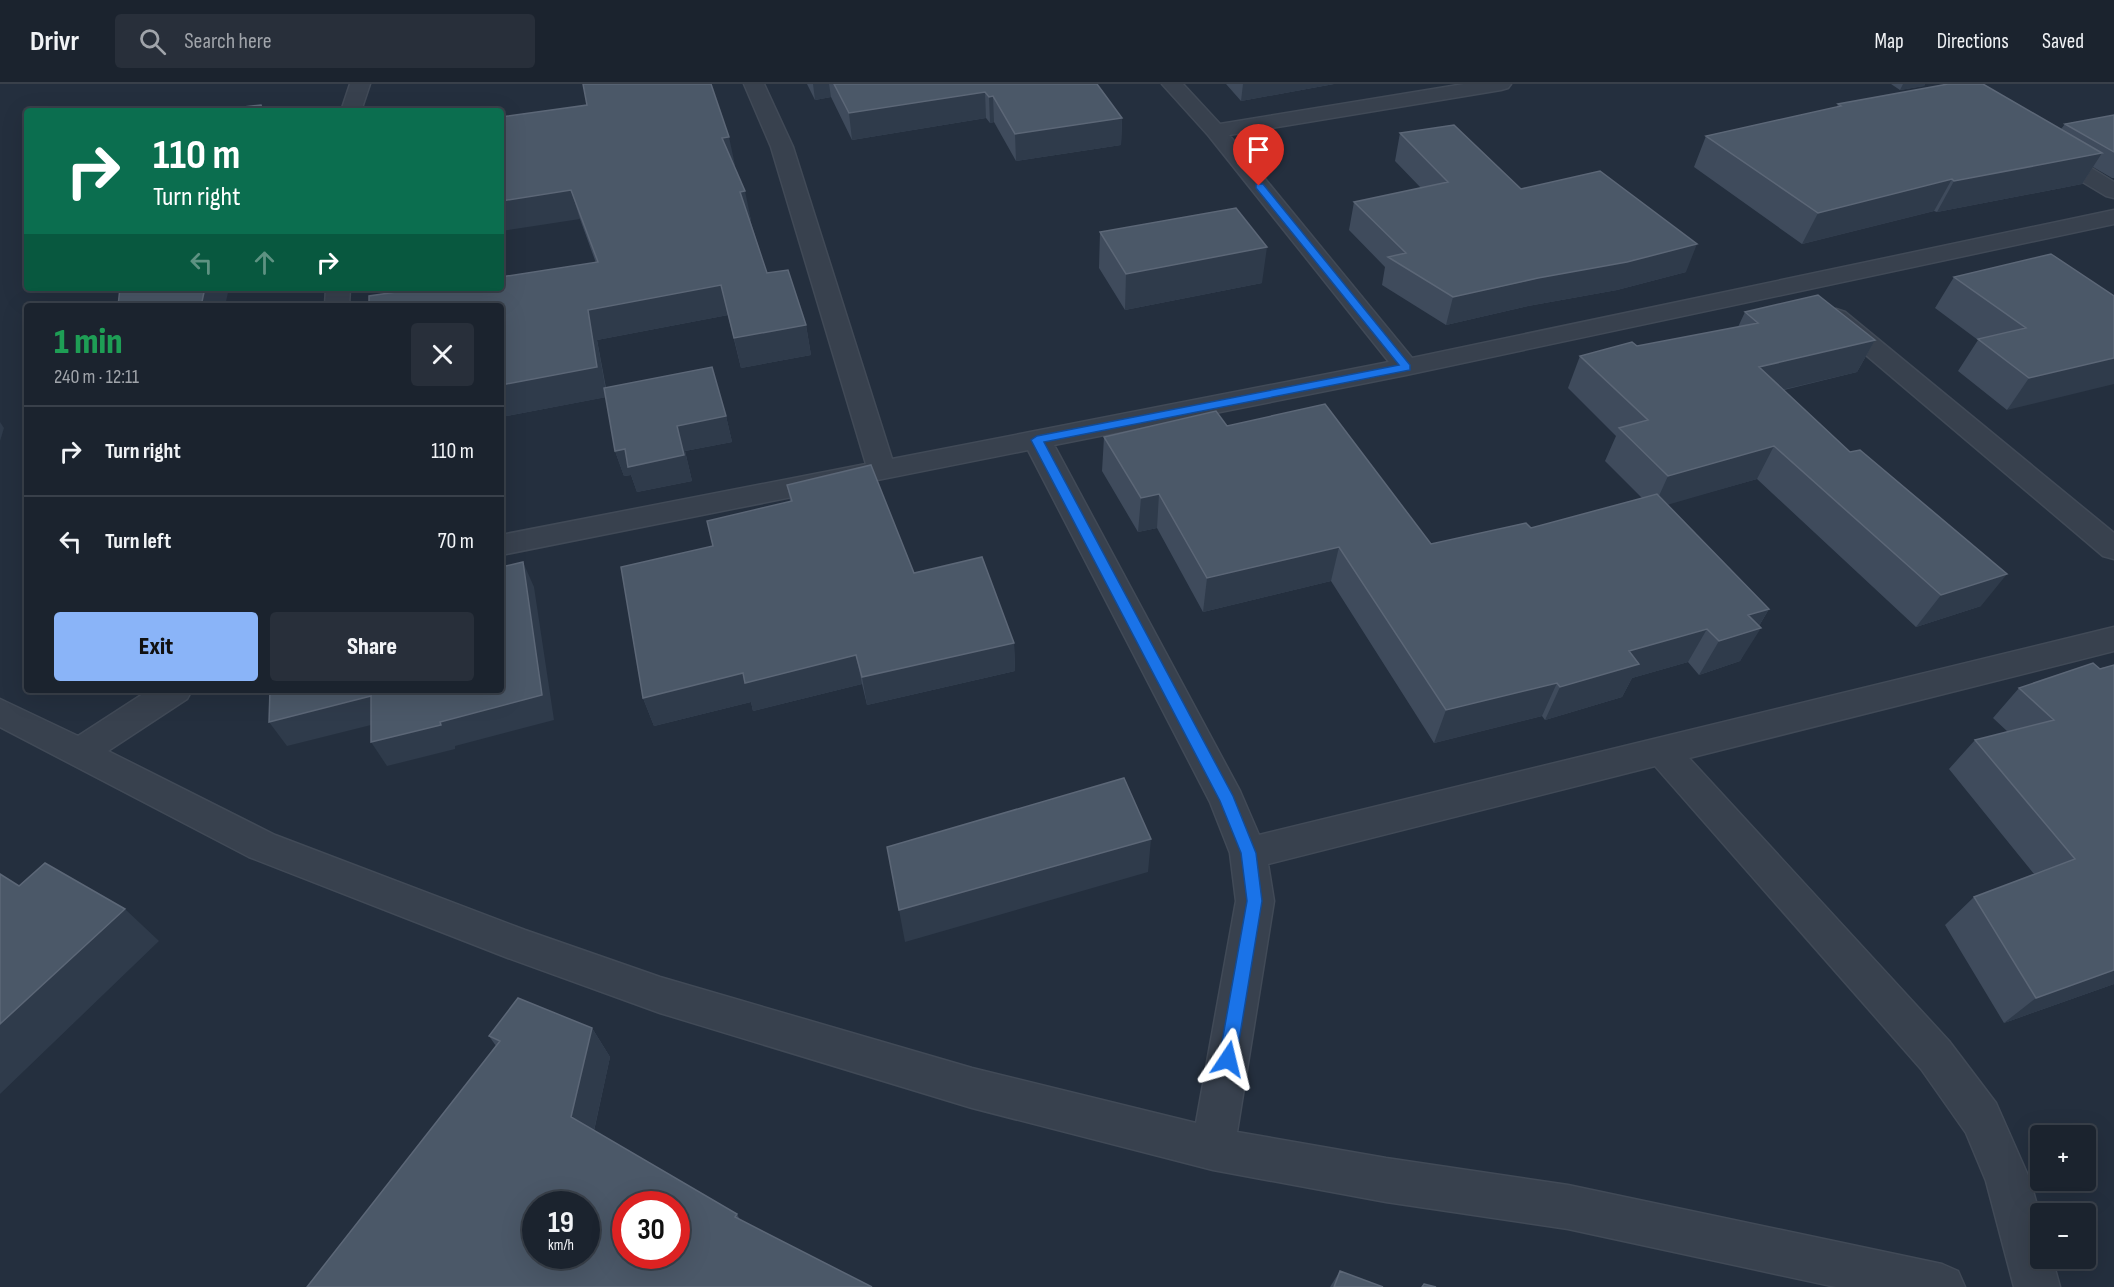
<!DOCTYPE html>
<html lang="en">
<head>
<meta charset="utf-8">
<style>
  body { margin:0; font-family:"Sofia Sans Condensed",sans-serif; background:#282f3a; color:#f1f3f6; height:100vh; display:flex; flex-direction:column; font-size:22px; white-space:nowrap }
  * { box-sizing:border-box; margin:0 }
  p { font-size:20px; color:#a0a4aa }
  .icon { flex:none; width:33px; height:33px; fill:none; stroke:currentColor; stroke-width:2; stroke-linecap:round; stroke-linejoin:round }
  .map { position:relative; flex:1; overflow:hidden }
  .side { position:absolute; left:24px; top:219px; width:480px; height:390px; display:flex; flex-direction:column; background:#1b232e; border-radius:6px; box-shadow:0 6px 24px #0002,0 0 0 2px #39404a }
  .side>* { flex:none }
  .top-card { position:absolute; left:24px; top:24px; width:480px; height:183px; border-radius:6px; box-shadow:0 6px 24px #0002,0 0 0 2px #39404a; background:#0b6e4f; color:#fff; overflow:hidden }
  .controls { position:absolute; left:2030px; top:1041px; display:grid; gap:12px }
  .controls a { display:grid; place-items:center; width:66px; height:66px; border-radius:6px; background:#1b232e; box-shadow:0 6px 24px #0002,0 0 0 2px #39404a; font-size:30px }
  .speed { position:absolute; left:522px; top:1107px; display:flex; gap:12px; font-size:30px; font-weight:700; text-align:center }
  .speed>* { display:grid; place-content:center; width:78px; height:78px; border-radius:50%; background:#1b232e; box-shadow:0 6px 24px #0002,0 0 0 2px #39404a; line-height:1 }
  .speed small { font-size:15px; font-weight:400 }
  .speed .limit { border:9px solid #d22; background:#fff; color:#111 }
  .pin { position:absolute; display:grid; place-items:center; width:51px; height:51px; color:#fff; margin:-62px -26px; border-radius:50% 50% 50% 0; rotate:-45deg; box-shadow:0 0 6px #0007 }
  .pin .icon { rotate:45deg }
  .me { position:absolute; width:66px; margin:-33px; rotate:10deg; stroke-linejoin:round; filter:drop-shadow(0 0 4px #0008) }
  .turn { display:flex; align-items:center; gap:21px; height:126px; padding:0 30px; font-size:27px }
  .turn .icon { width:78px; height:78px; stroke-width:2.5 }
  .turn b { display:block; font-size:42px; line-height:51px }
  .lanes { display:flex; align-items:center; height:57px; padding:0 30px; background:#0003; justify-content:center; gap:30px; direction:ltr }
  .lanes .off { opacity:.35 }
  .round { display:grid; place-items:center; flex:none; width:63px; height:63px; border-radius:6px; background:#282f3a }
  .overview { display:flex; align-items:center; justify-content:space-between; height:102px; padding:0 30px }
  h1 { font-size:36px; font-weight:800; line-height:45px; color:#1e9e55 }
  .primary-button { display:flex; gap:12px; margin-top:auto; padding:12px 30px }
  .primary-button a { flex:1; height:69px; border-radius:6px; background:#8ab4f8; color:#111; font-size:24px; font-weight:800; line-height:69px; text-align:center }
  .primary-button a+a { background:#282f3a; color:#f1f3f6 }
  ul { padding:0; list-style:none }
  li { display:flex; align-items:center; gap:18px; height:90px; padding:0 30px; border-top:2px solid #39404a }
  li div { flex:1 }
  li b { display:block; font-size:22px }
  li em { font-style:normal }
  header { display:flex; align-items:center; gap:36px; box-sizing:border-box; height:84px; padding:0 30px; background:#1b232e; border-bottom:2px solid #39404a }
  header strong { font-size:28px }
  nav { display:flex; gap:33px; margin-inline-start:auto; font-size:21px }
  .search { width:420px; height:54px; background:#282f3a; display:flex; align-items:center; gap:15px; box-sizing:border-box; padding:0 21px; border-radius:6px; color:#a0a4aa; font-size:22px }
  .map>svg:first-child { display:block }
  .lines { fill:none; stroke-linecap:round; stroke-linejoin:round }
  .street-casing { stroke:#414a57; stroke-width:3 }
  .street { fill:#38414e; fill-rule:evenodd }
  .wall { fill:#3f4b5c }
  .shaded-wall { fill:#2f3b4b }
  .building { fill:#4b5868; stroke:#5c6777; stroke-width:1.5; fill-rule:evenodd }
  .route { fill:#1a73e8; stroke:#114b97; stroke-width:1.5 }
</style>
</head>
<body>
<header>
<strong>Drivr</strong>
<div class="search"><svg class="icon" aria-label="search" viewBox="0 0 24 24"><circle cx="10" cy="10" r="6"/><path d="M15 15l6 6"/></svg>Search here</div>
<nav><a>Map</a><a>Directions</a><a>Saved</a></nav>
</header>
<div class="map">
<svg width="2114" height="1203" viewBox="0 0 2114 1203">
  <rect width="100%" height="100%" fill="#242f3e"/>
  <g class="lines">
    <defs>
      <path id="street" d="M350,0h20l-9,27h-20z
        M744,0h20l29,63 99,312 497,-97 -181,-227 -46,-51h21l37,40 244,-40h47l-3,4 -7,2 -272,45 183,223 702,-148v14l-708,151 -352,70 186,346 19,44 855,-208v24l-425,107 260,283 47,62 34,77 10,36v42h12l8,29h-46l-28,-106 -20,-48 -45,-64 -266,-303 -387,98 6,37 -37,231 149,26 182,27 374,79 16,7 7,16h-129l-268,-58 -182,-27 -173,-32 -241,-62 -312,-95 -152,-55 -259,-101 -249,-130v-28l78,37 71,-46h43l-5,9 -79,52 167,84 250,95 135,47 312,91 224,55 40,-222 -6,-48 -20,-51 -182,-352 -527,105v-20l365,-71 -95,-317z
        M2049,62l8,1 57,35v16l-8,-2 -65,-39 -3,-5 3,-5z
        M326,204h24l-1,18h-24z
        M1836,225l9,3 269,221v26l-11,-3 -276,-234 -4,-5 4,-5z"/>
    </defs>
    <!-- street casing -->
    <use href="#street" class="street-casing"/>
    <!-- street -->
    <use href="#street" class="street"/>
  </g>
  <!-- wall -->
  <path class="wall" d="M807,0h290l25,34 -1,27 -105,16 -22,-39 -4,1 -4,-5 -134,22 -21,-43 -16,3z
    M1226,0h108l-93,17z
    M1891,0h34l-1,2 -24,4z
    M1838,20l223,25 4,-5 49,-9v63h-2l-19,-11 -11,17 -145,28 -3,-1 -132,33 -108,-77 12,-31 131,-29z
    M501,33l234,48h-1l17,55h-1l17,53 39,52 5,30 -70,13 -13,-53 -131,25 9,48 120,28 6,26 -47,9 7,30 -55,11 -6,-17 -7,1 -9,-25 -9,-54 -105,20v-111l95,-43 -16,-44z
    M1400,49l121,56 165,83 -69,18 -89,16 -82,19 -64,-40 3,-18 -36,-37 5,-28 67,-14 -26,-27z
    M1100,148l162,51 -137,27 -26,-42z
    M1954,193l160,19 -107,114 -49,-39 20,-31 -43,-32z
    M1745,228l130,28 -18,32 -73,18 197,216 -65,21 -159,-148 -90,25 102,105 -10,17 -19,35 -41,14 -11,-13 -56,16 -10,19 -77,23 -3,-4 -108,27 -103,-162 -128,31 -46,-84 -19,4 -36,-61 2,-34 123,-11 204,118 100,-16 111,-30 -37,-37 11,-25 -48,-48 12,-32 57,-10 101,-19z
    M787,401l227,158 1,28 -148,34 -5,-21 -109,27 -2,-9 -97,24 -11,-28 70,-152 77,-45z
    M2114,581v319l-110,39 -59,-98 29,-28 60,-23 -85,-105 26,-29 33,-8 -15,-14 26,-30z
    M592,944l18,29 -16,74 143,83 3,6 -433,67 189,-241 -7,-10z
    M1340,1187l43,16h-53z"/>
  <!-- shaded-wall -->
  <path class="shaded-wall" d="M813,0h16l2,13 -16,3z
    M1243,0h91l-93,17z
    M1903,0h22l-1,2 -24,4z
    M985,8l1,26 -134,22 -3,-27z
    M993,12l1,26 -4,1 -1,-26z
    M1122,34l-1,27 -105,16 -1,-27z
    M729,53l6,28 -7,1 -6,-28z
    M2102,69l-20,31 -145,28 17,-31z
    M1952,95l-18,32 -132,33 16,-31z
    M571,106l9,29 -79,12v-30z
    M745,107l6,29 -5,1 -6,-29z
    M1697,160l-11,28 -69,18 -89,16 -82,19 7,-28z
    M1267,163l-5,36 -137,27 1,-36z
    M721,201l7,30 -131,25 10,57 -106,20v-32l87,-75z
    M205,204h24l-4,18h-24z
    M806,241l5,30 -70,13 -7,-30z
    M1875,256l-18,32 -114,27 16,-32z
    M2114,274v26l-107,26 22,-32z
    M726,332l6,26 -47,9 7,30 -55,11 -6,-17 -7,1 -9,-25 62,-25z
    M0,338l4,6 -4,13z
    M1774,362l-17,33 -104,30 15,-33z
    M1159,410l-2,34 -19,4 3,-34z
    M1339,463l-8,34 -128,31 4,-34z
    M523,478l11,25 20,133 -99,26v3l-68,17 -16,-24 69,-20z
    M2007,490l-26,32 -65,21 25,-32z
    M1769,525l-12,20 4,-1 -21,33 -41,14 20,-34 29,-26z
    M1707,545l-19,33 -56,16 -10,19 -77,23 15,-33 69,-36z
    M1014,559l1,28 -148,34 -5,-28z
    M856,571l6,29 -109,27 -2,-9 -97,24 -11,-28 100,-25z
    M1557,599l-15,33 -108,27 12,-33z
    M371,612l16,25 -100,25 -18,-24z
    M1151,755l-3,33 -243,70 -6,-32z
    M125,825l34,32 -159,153v-70z
    M2114,886v14l-110,39 32,-25z
    M592,944l18,29 -19,87 -20,-27z"/>
  <!-- building -->
  <path class="building" d="M583,0h128l18,53 -7,1 23,53 -5,1 27,81 21,-3 18,55 -72,13 -13,-53 -133,25 9,57 -96,18v-79h-132v-10l55,-8h77v-11l97,-15 -27,-72 -70,11v-84l86,-12z
    M834,0h263l25,34 -107,16 -22,-38 -4,1 -4,-5 -136,21z
    M1948,0h35l119,69 -148,28 -2,-2 -134,34 -112,-77 135,-30 -3,-2z
    M261,21l2,6h-54z
    M2114,31v37l-49,-28z
    M1454,41l67,64 79,-18 97,73 -70,18 -89,16 -85,19 -65,-40 18,-4 -52,-51 94,-20 -48,-49z
    M1236,124l31,39 -141,27 -26,-42z
    M2051,170l63,42v62l-85,20 -51,-39 48,-11 -72,-51z
    M120,204h85l-4,18h-83z
    M1818,211l57,45 -116,27 91,85 10,-2 147,124 -66,21 -167,-149 -106,30 -49,-48 29,-8 -68,-64 52,-14 5,4 121,-23 -13,-11z
    M712,283l14,49 -49,10 7,29 -56,12 -3,-18 -10,2 -11,-63z
    M1325,320l106,140 95,-21 5,5 126,-34 112,115 -21,6 13,13 -42,13 -12,-12 -78,22 10,13 -79,23 -3,-4 -111,27 -107,-163 -132,31 -48,-84 -18,4 -37,-61 112,-26 11,15z
    M871,381l43,108 68,-16 32,86 -152,34 -6,-22 -111,28 -2,-10 -100,25 -22,-131 92,-21 -6,-25 85,-20 -5,-16z
    M523,478l19,133 -102,27 1,3 -70,17v-46l-102,26 1,-32h231v-123z
    M2093,579l7,6 14,-4v305l-78,28 -62,-101 101,-38 -100,-119 79,-20 -35,-32z
    M1124,694l27,61 -252,71 -12,-63z
    M45,779l80,46 -125,115v-150l19,12z
    M518,914l74,30 -21,89 166,97 -2,3 137,70h-565l193,-246 -11,-5zM536,1120h50v52h-50zM626,1120h50v52h-50z
    M1340,1187l43,16h-49z
    M1424,1200l12,3h-14z"/>
  <!-- route -->
  <path class="route" d="M1256,100h7l147,181v5l-366,72 189,354 23,57 6,48 -26,158 -2,6 -6,2 -6,-2 -3,-6 28,-158 -6,-48 -21,-52 -189,-361 6,-4 362,-71 -143,-177z"/>
</svg>
<div class="controls">
<a>+</a>
<a>−</a>
</div>
<div class="speed"><div>19<small>km/h</small></div><div class="limit">30</div></div>
<div class="pin" style="left:1259px;top:102px;background:#d93025"><svg class="icon" aria-label="arrive" viewBox="0 0 24 24"><path d="M6 21V4h12l-3 4 3 4H6"/></svg></div>
<svg class="me" style="left:1228px;top:975px" viewBox="-20 -20 40 40"><path d="M0-17L14 15 0 8-14 15z" fill="#1a73e8" stroke="#fff" stroke-width="4"/></svg>
<div class="top-card">
<div class="turn"><svg class="icon" aria-label="right" viewBox="0 0 24 24"><path d="M7 20v-9h11M14 6l5 5-5 5"/></svg><div><b>110 m</b>Turn right</div></div>
<div class="lanes"><svg class="icon off" aria-label="left" viewBox="0 0 24 24"><path d="M17 20v-9H6M10 6l-5 5 5 5"/></svg><svg class="icon off" aria-label="ahead" viewBox="0 0 24 24"><path d="M12 20V5M6 11l6-6 6 6"/></svg><svg class="icon" aria-label="right" viewBox="0 0 24 24"><path d="M7 20v-9h11M14 6l5 5-5 5"/></svg></div>
</div>
<section class="side">
<div class="overview"><div><h1>1 min</h1><p>240 m · 12:11</p></div><a class="round"><svg class="icon" aria-label="close" viewBox="0 0 24 24"><path d="M6 6l12 12M18 6L6 18"/></svg></a></div>
<ul>
<li><svg class="icon" aria-label="right" viewBox="0 0 24 24"><path d="M7 20v-9h11M14 6l5 5-5 5"/></svg><div><b>Turn right</b></div><em>110 m</em></li>
<li><svg class="icon" aria-label="left" viewBox="0 0 24 24"><path d="M17 20v-9H6M10 6l-5 5 5 5"/></svg><div><b>Turn left</b></div><em>70 m</em></li>
</ul>
<div class="primary-button"><a>Exit</a><a>Share</a></div>
</section>
</div>
</body>
</html>
